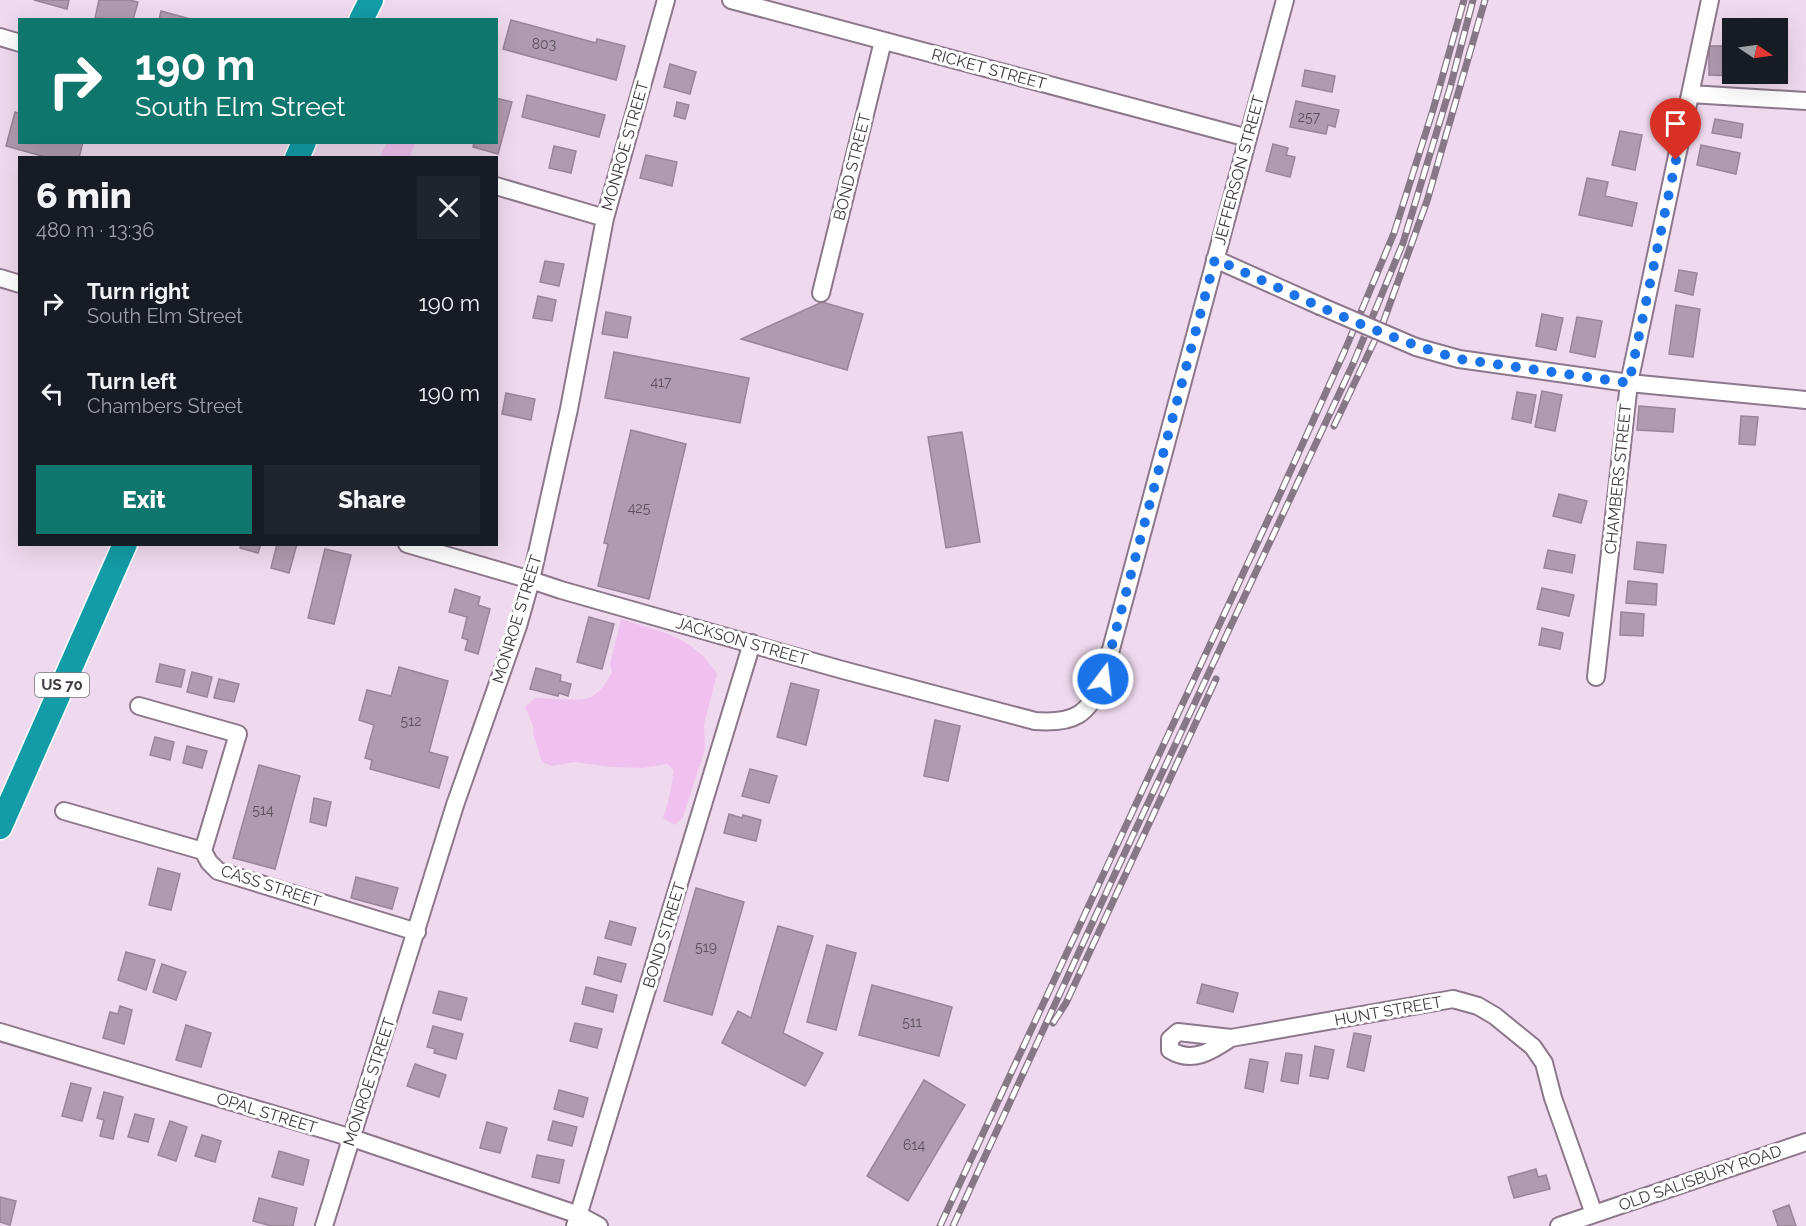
<!DOCTYPE html>
<html lang="en">
<head>
<meta charset="utf-8">
<style>
  body { margin:0; font-family:Raleway,sans-serif; background:#20242c; color:#f1f3f6; height:100vh; display:flex; flex-direction:column; font-size:22px; white-space:nowrap }
  * { box-sizing:border-box; margin:0 }
  p { font-size:20px; color:#9ea1a6 }
  .icon { flex:none; width:33px; height:33px; fill:none; stroke:currentColor; stroke-width:2; stroke-linecap:round; stroke-linejoin:round }
  .map { position:relative; flex:1; overflow:hidden }
  .side { position:absolute; left:18px; top:156px; width:480px; height:390px; display:flex; flex-direction:column; background:#171b24; border-radius:0px; box-shadow:0 6px 24px #0002 }
  .side>* { flex:none }
  .top-card { position:absolute; left:18px; top:18px; width:480px; height:126px; border-radius:0px; box-shadow:0 6px 24px #0002; background:#0f766e; color:#fff; overflow:hidden }
  .needle { width:39px; rotate:103deg }
  .tools { position:absolute; left:1722px; top:18px; display:grid; gap:12px }
  .tools a { display:grid; place-items:center; width:66px; height:66px; border-radius:0px; background:#171b24; box-shadow:0 6px 24px #0002; font-size:30px }
  .pin { position:absolute; display:grid; place-items:center; width:51px; height:51px; color:#fff; margin:-62px -26px; border-radius:50% 50% 50% 0; rotate:-45deg; box-shadow:0 0 6px #0007 }
  .pin .icon { rotate:45deg }
  .me { position:absolute; width:66px; margin:-33px; rotate:15deg; stroke-linejoin:round; filter:drop-shadow(0 0 4px #0008) }
  .turn { display:flex; align-items:center; gap:21px; height:126px; padding:0 18px; font-size:27px }
  .turn .icon { width:78px; height:78px; stroke-width:2.5 }
  .turn b { display:block; font-size:42px; line-height:51px }
  .round { display:grid; place-items:center; flex:none; width:63px; height:63px; border-radius:0px; background:#20242c }
  .summary { display:flex; align-items:center; justify-content:space-between; height:102px; padding:0 18px }
  h1 { font-size:36px; font-weight:800; line-height:45px }
  .action { display:flex; gap:12px; margin-top:auto; padding:12px 18px }
  .action a { flex:1; height:69px; border-radius:0px; background:#0f766e; color:#fff; font-size:24px; font-weight:800; line-height:69px; text-align:center }
  .action a+a { background:#20242c; color:#f1f3f6 }
  ul { padding:0; list-style:none }
  li { display:flex; align-items:center; gap:18px; height:90px; padding:0 18px }
  li div { flex:1 }
  li b { display:block; font-size:22px }
  li em { font-style:normal }
  .map>svg:first-child { display:block }
  .green { fill:#f0c1ee }
  .building { fill:#b09aaf; stroke:#998498; stroke-width:1.5 }
  .lines { fill:none; stroke-linecap:round; stroke-linejoin:round }
  .minor-casing { stroke:#8c778b; stroke-width:20 }
  .highway-casing { stroke:#fff; stroke-width:27 }
  .minor { stroke:#fff; stroke-width:16 }
  .highway { stroke:#139ca7; stroke-width:24 }
  .rail-casing { stroke:#867886; stroke-width:7 }
  .rail { stroke:#fff; stroke-width:4.5; stroke-dasharray:14; stroke-linecap:butt }
  .minor-bridge-casing { stroke:#8c778b; stroke-width:20; stroke-linecap:butt }
  .minor-bridge { stroke:#fff; stroke-width:16 }
  .route { stroke:#1a73e8; stroke-width:10; stroke-dasharray:0 18 }
  .labels { text-anchor:middle; dominant-baseline:central; stroke-width:6; stroke-linejoin:round; paint-order:stroke }
  .number-label { font-size:14px; fill:#5d515c }
  .shield { fill:#fff; stroke:#7a747a; stroke-width:1.5 }
  .shield-label { font-size:15px; font-weight:bold; fill:#413941 }
  .street-label { font-size:16px; fill:#413941; stroke:#fff }
</style>
</head>
<body>
<div class="map">
<svg width="1806" height="1226" viewBox="0 0 1806 1226">
  <rect width="100%" height="100%" fill="#efd9ee"/>
  <!-- green -->
  <path class="green" d="M387,142h28v1l-5,14h-30z
    M621,619c40,13 72,17 96,55l-13,50 1,25 -22,68 -8,8 -12,-7 6,-20 5,-28 -7,-6 -24,4 -32,-1 -36,-5 -23,4 -10,-4 -9,-29 1,-5 -9,-21 10,-9c13,0 45,4 56,-1 10,-5 17,-17 21,-25l-2,-8z"/>
  <!-- building -->
  <path class="building" d="M34,0h35l-2,9z
    M99,0h30l9,2 -5,18 -38,-2z
    M161,11l33,9h-35z
    M511,20l85,23 1,-4 28,7 -9,34 -113,-31z
    M1709,46h23v28h7v2l-30,-1z
    M670,64l26,8 -6,22 -26,-7z
    M1305,70l30,6 -3,16 -30,-6z
    M527,95l78,20 -6,22 -77,-20z
    M496,98l16,4 -14,52 -25,-7 1,-5h22z
    M1296,101l43,9 -4,17 -7,-2 -2,9 -36,-7z
    M677,102l12,3 -4,14 -11,-3z
    M15,112l5,2v28h63l-4,16h-30l-43,-12z
    M1715,119l28,5 -2,14 -29,-5z
    M1620,131l22,4 -7,35 -23,-5z
    M1273,144l15,4 -2,7 9,2 -5,20 -24,-6z
    M1701,145l39,8 -4,21 -39,-9z
    M554,146l22,5 -5,22 -22,-5z
    M646,155l31,7 -5,24 -32,-8z
    M1587,178l21,4 -3,14 32,7 -5,23 -53,-11z
    M545,261l19,3 -5,22 -19,-4z
    M1679,270l18,3 -4,22 -18,-4z
    M538,296l18,4 -4,21 -19,-3z
    M822,302l41,12 -16,56 -106,-31z
    M1676,305l24,4 -7,48 -24,-3z
    M606,312l25,5 -4,21 -25,-4z
    M1542,314l21,4 -7,32 -20,-4z
    M1577,317l25,4 -7,36 -25,-5z
    M614,352l135,26 -9,45 -135,-25z
    M1542,391l20,4 -7,36 -20,-4z
    M1517,392l19,3 -5,28 -19,-4z
    M506,393l29,6 -4,21 -29,-6z
    M1639,406l36,3 -2,23 -36,-2z
    M1741,416l17,1 -3,28 -16,-1z
    M631,430l55,14 -37,155 -51,-13 10,-42 -4,-1z
    M962,432l18,110 -34,6 -18,-111z
    M1559,494l28,7 -6,22 -28,-7z
    M1637,542l29,3 -3,28 -29,-4z
    M241,544h20l-3,9 -18,-5z
    M277,544h20l-8,29 -18,-5z
    M325,549l26,6 -17,69 -26,-6z
    M1548,550l27,5 -3,18 -28,-5z
    M1628,581l29,3 -1,21 -30,-2z
    M1542,588l32,7 -5,21 -32,-7z
    M455,589l25,8 -2,8 12,4 -12,45 -13,-4 3,-10 -6,-2 5,-21 -18,-5z
    M1621,612l23,2 -1,22 -23,-1z
    M589,617l25,7 -12,45 -25,-7z
    M1542,628l21,5 -3,16 -21,-4z
    M160,664l25,6 -4,17 -25,-5z
    M399,667l49,14 -19,71 19,5 -9,31 -69,-19 2,-9 -7,-2 9,-33 -15,-5 8,-30 24,6z
    M536,668l25,7 -1,6 11,3 -3,12 -9,-3 -1,3 -28,-7z
    M192,672l20,5 -5,20 -20,-5z
    M219,679l20,5 -5,18 -20,-4z
    M791,683l28,7 -13,55 -29,-8z
    M935,720l25,6 -12,55 -24,-5z
    M155,737l19,5 -4,18 -20,-5z
    M187,746l20,5 -5,17 -19,-5z
    M259,765l41,11 -25,93 -42,-11z
    M750,769l27,7 -8,27 -27,-7z
    M314,798l17,4 -5,24 -16,-4z
    M729,814l13,4 1,-3 18,5 -5,21 -32,-8z
    M158,868l22,6 -9,36 -22,-5z
    M356,877l42,11 -6,21 -41,-11z
    M696,888l48,14 -32,113 -48,-14z
    M610,921l26,7 -5,17 -26,-7z
    M778,926l35,10 -30,97 40,20 -18,33 -83,-43 16,-32 13,7z
    M827,945l29,8 -20,77 -29,-8z
    M126,952l29,8 -9,30 -28,-10z
    M598,957l28,7 -5,18 -27,-8z
    M162,964l24,8 -10,28 -23,-8z
    M1202,984l36,9 -5,19 -36,-9z
    M872,985l80,22 -13,49 -80,-21z
    M586,987l31,8 -4,17 -31,-8z
    M439,991l28,7 -6,22 -28,-7z
    M120,1006l12,4 -8,34 -21,-6 7,-26 8,2z
    M575,1023l27,6 -5,19 -27,-7z
    M186,1025l25,8 -10,34 -25,-7z
    M433,1026l30,8 -7,25 -22,-6 1,-4 -8,-2z
    M1354,1033l17,3 -7,35 -17,-4z
    M1315,1046l19,4 -6,29 -18,-3z
    M1286,1053l16,2 -4,29 -17,-3z
    M1250,1059l18,3 -5,30 -18,-4z
    M415,1064l31,11 -7,22 -32,-11z
    M924,1080l41,25 -57,96 -41,-25z
    M71,1083l20,5 -9,33 -20,-5z
    M559,1090l29,8 -5,19 -29,-8z
    M104,1092l19,5 -10,42 -13,-3 4,-16 -7,-2z
    M135,1114l19,5 -6,23 -20,-5z
    M170,1121l17,6 -11,34 -18,-6z
    M553,1121l24,6 -5,19 -24,-6z
    M487,1122l20,6 -7,25 -20,-5z
    M202,1135l19,6 -6,21 -20,-6z
    M279,1151l30,9 -6,25 -31,-8z
    M537,1155l27,5 -5,23 -27,-6z
    M1536,1169l2,8 8,-2 4,14 -36,9 -6,-21z
    M0,1197l16,4 -6,24 -10,-3z
    M259,1198l38,10 -4,18h-22l-18,-5z
    M1789,1205l7,21h-18l-5,-15z"/>
  <g class="lines">
    <defs>
      <path id="minor" d="M731,0l517,138
        M0,37l20,6
        M1690,94l116,7
        M496,186l109,32
        M1215,259l105,47
        M0,278l20,6
        M821,293l62,-252
        M1416,347l43,12 170,24 177,17
        M407,544l124,36 30,10 278,79 196,52c39,3 54,-6 68,-42l182,-679
        M1596,677l33,-294 81,-383
        M139,706l99,28 -35,117
        M64,811l139,40 6,11 9,9 199,61
        M0,1032l352,106 227,77 20,11
        M1178,1032l53,6c-19,13 -39,26 -61,12v-11z
        M1231,1038l222,-39 25,7 17,10 38,31 11,16 9,35 41,116
        M324,1226l131,-421 63,-179 13,-46 38,-171 36,-191 61,-218
        M575,1226l177,-583
        M1559,1226l247,-84"/>
      <path id="highway" d="M361,20l10,-20
        M297,158l7,-16
        M0,827l125,-283"/>
    </defs>
    <!-- minor casing -->
    <use href="#minor" class="minor-casing"/>
    <!-- highway casing -->
    <use href="#highway" class="highway-casing"/>
    <!-- minor -->
    <use href="#minor" class="minor"/>
    <!-- highway -->
    <use href="#highway" class="highway"/>
    <defs>
      <path id="rail" d="M1334,426l49,-103 44,-122 58,-201
        M1053,1023l13,-20 150,-324
        M940,1226l340,-732 65,-144 49,-117 39,-123 31,-110
        M953,1226l160,-348 240,-514 50,-121 47,-155 23,-88"/>
    </defs>
    <!-- rail casing -->
    <use href="#rail" class="rail-casing"/>
    <!-- rail -->
    <use href="#rail" class="rail"/>
    <defs>
      <path id="minor-bridge" d="M1320,306l96,41"/>
    </defs>
    <!-- minor-bridge casing -->
    <use href="#minor-bridge" class="minor-bridge-casing"/>
    <!-- minor-bridge -->
    <use href="#minor-bridge" class="minor-bridge"/>
  </g>
  <g class="lines">
    <!-- route -->
    <path class="route" d="M1103,679l112,-420c80,36 160,76 244,100l170,24 47,-223"/>
  </g>
  <g class="labels">
    <!-- number labels -->
    <g class="number-label">
      <text x="544" y="44">803</text>
      <text x="1309" y="117">257</text>
      <text x="661" y="382">417</text>
      <text x="639" y="508">425</text>
      <text x="411" y="721">512</text>
      <text x="263" y="810">514</text>
      <text x="706" y="947">519</text>
      <text x="912" y="1022">511</text>
      <text x="914" y="1145">614</text>
    </g>
    <!-- shield labels -->
    <rect class="shield" x="35" y="673" width="54" height="24" rx="4.5"/>
    <g class="shield-label">
      <text x="62" y="685">US 70</text>
    </g>
    <!-- street labels -->
    <g class="street-label">
      <text transform="translate(989 69) rotate(15)">RICKET STREET</text>
      <text transform="translate(625 146) rotate(-74)">MONROE STREET</text>
      <text transform="translate(852 167) rotate(-76)">BOND STREET</text>
      <text transform="translate(1239 170) rotate(-75)">JEFFERSON STREET</text>
      <text transform="translate(1618 479) rotate(-84)">CHAMBERS STREET</text>
      <text transform="translate(517 619) rotate(-73)">MONROE STREET</text>
      <text transform="translate(742 641) rotate(16)">JACKSON STREET</text>
      <text transform="translate(271 886) rotate(18)">CASS STREET</text>
      <text transform="translate(664 935) rotate(-73)">BOND STREET</text>
      <text transform="translate(1388 1011) rotate(-10)">HUNT STREET</text>
      <text transform="translate(369 1082) rotate(-72)">MONROE STREET</text>
      <text transform="translate(267 1113) rotate(17)">OPAL STREET</text>
      <text transform="translate(1700 1178) rotate(-19)">OLD SALISBURY ROAD</text>
    </g>
  </g>
</svg>
<div class="tools">
<a><svg class="needle" viewBox="-14 -14 28 28"><path d="M0-13l5 13h-10z" fill="#e53935"/><path d="M0 13l5-13h-10z" fill="#9ea1a6"/></svg></a>
</div>
<div class="pin" style="left:1676px;top:160px;background:#d93025"><svg class="icon" aria-label="arrive" viewBox="0 0 24 24"><path d="M6 21V4h12l-3 4 3 4H6"/></svg></div>
<svg class="me" style="left:1103px;top:679px" viewBox="-20 -20 40 40"><circle r="17" fill="#1a73e8" stroke="#fff" stroke-width="3"/><path d="M0-11L8 9 0 5-8 9z" fill="#fff"/></svg>
<div class="top-card">
<div class="turn"><svg class="icon" aria-label="right" viewBox="0 0 24 24"><path d="M7 20v-9h11M14 6l5 5-5 5"/></svg><div><b>190 m</b>South Elm Street</div></div>
</div>
<section class="side">
<div class="summary"><div><h1>6 min</h1><p>480 m · 13:36</p></div><a class="round"><svg class="icon" aria-label="close" viewBox="0 0 24 24"><path d="M6 6l12 12M18 6L6 18"/></svg></a></div>
<ul>
<li><svg class="icon" aria-label="right" viewBox="0 0 24 24"><path d="M7 20v-9h11M14 6l5 5-5 5"/></svg><div><b>Turn right</b><p>South Elm Street</p></div><em>190 m</em></li>
<li><svg class="icon" aria-label="left" viewBox="0 0 24 24"><path d="M17 20v-9H6M10 6l-5 5 5 5"/></svg><div><b>Turn left</b><p>Chambers Street</p></div><em>190 m</em></li>
</ul>
<div class="action"><a>Exit</a><a>Share</a></div>
</section>
</div>
</body>
</html>
